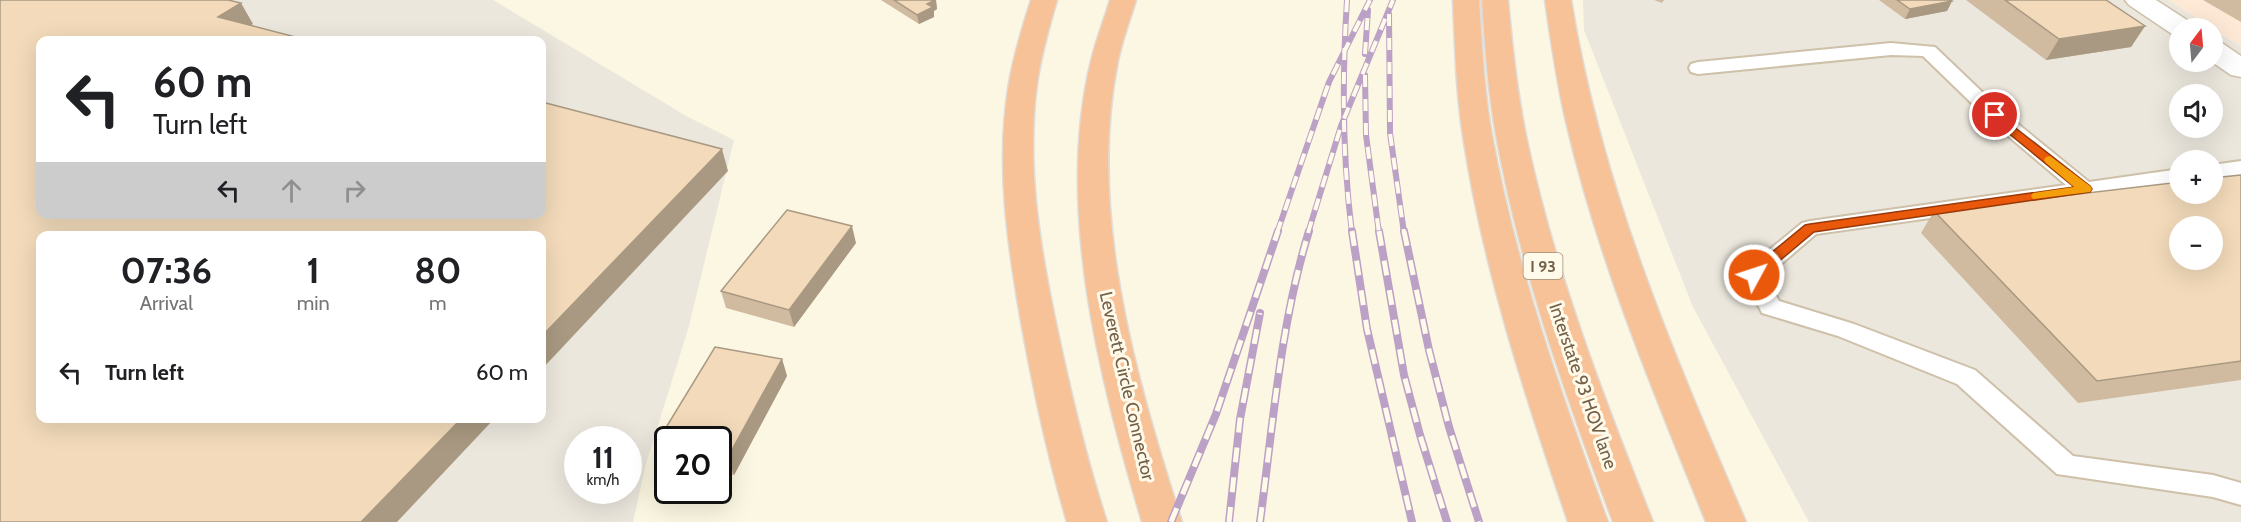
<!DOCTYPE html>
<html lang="en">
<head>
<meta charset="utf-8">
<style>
  body { margin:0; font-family:Cabin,sans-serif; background:#f2f2f2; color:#202124; height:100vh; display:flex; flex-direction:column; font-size:22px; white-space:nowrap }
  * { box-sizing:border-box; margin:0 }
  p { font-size:20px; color:#757577 }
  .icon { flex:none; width:33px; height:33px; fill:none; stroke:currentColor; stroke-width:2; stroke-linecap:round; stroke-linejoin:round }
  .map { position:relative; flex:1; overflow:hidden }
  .side { position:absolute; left:36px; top:231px; width:510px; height:192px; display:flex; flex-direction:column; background:#fff; border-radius:12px; box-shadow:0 6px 24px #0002 }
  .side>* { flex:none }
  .guide { position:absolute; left:36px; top:36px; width:510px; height:183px; border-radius:12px; box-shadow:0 6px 24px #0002; background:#fff; color:#202124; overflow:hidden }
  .needle { width:39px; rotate:16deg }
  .tools { position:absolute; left:2169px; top:18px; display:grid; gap:12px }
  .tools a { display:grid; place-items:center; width:54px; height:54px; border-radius:50%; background:#fff; box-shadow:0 6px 24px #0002; font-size:30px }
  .speed { position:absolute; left:564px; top:426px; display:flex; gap:12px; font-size:30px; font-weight:700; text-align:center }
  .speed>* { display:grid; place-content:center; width:78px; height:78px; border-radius:50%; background:#fff; box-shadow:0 6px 24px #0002; line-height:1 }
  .speed small { font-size:15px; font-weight:400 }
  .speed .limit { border:3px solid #111; border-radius:9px; background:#fff; color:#111 }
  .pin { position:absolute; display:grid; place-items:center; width:51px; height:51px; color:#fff; margin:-26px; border:3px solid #fff; border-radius:50%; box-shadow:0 2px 6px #0007 }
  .me { position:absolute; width:66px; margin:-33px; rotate:50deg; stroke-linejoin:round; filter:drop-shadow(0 0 4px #0008) }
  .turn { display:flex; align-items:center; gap:21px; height:126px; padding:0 18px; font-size:27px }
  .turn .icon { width:78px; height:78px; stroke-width:2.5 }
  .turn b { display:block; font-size:42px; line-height:51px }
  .lanes { display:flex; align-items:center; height:57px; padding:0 18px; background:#0003; justify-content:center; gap:30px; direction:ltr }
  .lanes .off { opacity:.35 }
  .eta { display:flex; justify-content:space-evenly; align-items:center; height:102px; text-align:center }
  .eta b { font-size:36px; font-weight:700; line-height:42px }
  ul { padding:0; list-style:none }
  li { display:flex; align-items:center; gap:18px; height:78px; padding:0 18px }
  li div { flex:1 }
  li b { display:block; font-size:22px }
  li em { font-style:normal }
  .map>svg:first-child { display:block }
  .commercial { fill:#fde9d6 }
  .industrial { fill:#ebe7dd; fill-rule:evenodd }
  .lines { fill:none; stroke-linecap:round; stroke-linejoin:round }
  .lane-casing { stroke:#cec0a9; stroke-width:4 }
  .street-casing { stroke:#cec0a9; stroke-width:3 }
  .highway-casing { stroke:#e0dcd7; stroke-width:3 }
  .lane { fill:#fff; fill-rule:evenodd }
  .street { fill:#fff; fill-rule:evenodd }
  .highway { fill:#f8c298; fill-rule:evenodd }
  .rail-far1-casing { stroke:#bba1c6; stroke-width:6 }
  .rail-casing { stroke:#bba1c6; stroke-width:8 }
  .rail-far1 { stroke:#fffae9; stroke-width:4; stroke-dasharray:12; stroke-linecap:butt }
  .rail { stroke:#fffae9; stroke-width:5; stroke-dasharray:15; stroke-linecap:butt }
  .wall { fill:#d0bba0 }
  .shaded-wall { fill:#a99982 }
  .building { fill:#f2daba; stroke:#a99982; stroke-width:1.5; fill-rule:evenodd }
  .route { fill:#ea580c; stroke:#983908; stroke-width:1.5 }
  .slow { fill:#f59e0b }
  .labels { text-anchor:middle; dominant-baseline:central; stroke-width:6; stroke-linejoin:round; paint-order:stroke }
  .shield { fill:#fffae9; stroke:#9e8e78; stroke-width:1.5 }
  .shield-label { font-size:16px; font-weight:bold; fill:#746048 }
  .street-label { font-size:18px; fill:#746048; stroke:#fffae9 }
</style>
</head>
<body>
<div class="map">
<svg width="2241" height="522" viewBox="0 0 2241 522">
  <rect width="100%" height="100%" fill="#fcf7e2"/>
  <!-- commercial -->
  <path class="commercial" d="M2168,0h73v46l-42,-26z"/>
  <!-- industrial -->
  <path class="industrial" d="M0,0h493l195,117 46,23 -45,186 -43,138 -13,58h-633zM40,40h502v174h-502zM40,236h502v182h-502zM578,440h50v50h-50z
    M1583,0h585l44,28h-32v34h32v-33l29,17v476h-432l-116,-215 -109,-277zM2180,94h32v34h-32zM2180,160h32v34h-32zM2180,226h32v34h-32z"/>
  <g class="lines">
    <defs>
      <path id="lane" d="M1891,43l44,4 67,64 87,71 91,-13v14l-364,51 -50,43 13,24 75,23 121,46 98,86 140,19 28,8v22l-28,-8 -156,-23 -100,-90 -119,-48 -76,-23 -19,-38 3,-6 56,-46 8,-2 256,-36 -78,-66 -65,-63 -32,-1 -193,19 -7,-2 -2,-4 2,-4 7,-2z
        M2241,161v14l-29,4v-14z"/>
      <path id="street" d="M2125,0h31l34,22 4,6h-14v8l-8,-2 -43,-29z
        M2212,41l10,2 19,13v21l-10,-2 -19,-13z"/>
      <path id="highway" d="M1031,0h26c-8,28 -16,55 -20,84 -11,82 3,164 20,244 14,66 29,130 50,194h-40c-19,-64 -33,-129 -45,-195 -14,-79 -27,-163 -13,-244 5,-28 13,-55 22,-83z
        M1110,0h26c-6,20 -14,41 -18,61 -31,152 18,317 64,461h-40c-42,-142 -87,-314 -51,-461 5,-21 13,-41 19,-61z
        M1453,0h26c3,45 5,91 13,135 24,133 70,261 116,387h-40c-43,-127 -85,-253 -105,-386 -7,-45 -8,-91 -10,-136z
        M1482,0h26c4,46 9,91 18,136 28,133 77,260 127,386h-40c-47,-126 -93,-253 -117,-387 -8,-44 -11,-90 -14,-135z
        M1545,0h26c30,186 101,350 175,522h-40c-52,-129 -107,-260 -139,-396 -10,-42 -16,-84 -22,-126z"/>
    </defs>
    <!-- lane casing -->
    <use href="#lane" class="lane-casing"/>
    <!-- street casing -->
    <use href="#street" class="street-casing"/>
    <!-- highway casing -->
    <use href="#highway" class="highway-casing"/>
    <!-- lane -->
    <use href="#lane" class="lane"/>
    <!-- street -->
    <use href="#street" class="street"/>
    <!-- highway -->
    <use href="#highway" class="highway"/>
    <defs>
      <path id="rail-far1" d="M1347,0c-5,78 -5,155 5,233
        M1389,14l1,119 14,100
        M1365,54l3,-44
        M1365,75l1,60 13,98
        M1277,233l52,-151 41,-82
        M1308,233l33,-107 52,-126"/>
      <path id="rail" d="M1352,231l15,98 45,193
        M1379,231l25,144 16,60 27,87
        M1404,231l25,119 20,77 30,95
        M1171,522l45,-108 62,-183
        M1229,522l11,-103 20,-106
        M1260,522c13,-97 20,-197 49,-291"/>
    </defs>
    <!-- rail-far1 casing -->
    <use href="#rail-far1" class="rail-far1-casing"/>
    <!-- rail casing -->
    <use href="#rail" class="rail-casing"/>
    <!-- rail-far1 -->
    <use href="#rail-far1" class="rail-far1"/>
    <!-- rail -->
    <use href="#rail" class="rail"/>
  </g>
  <!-- wall -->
  <path class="wall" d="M881,0h55l1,9 -3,2v6l-15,7z
    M1654,0h10l-2,3z
    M1879,0h71l2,1 -5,10 -42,8z
    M1966,0h140l39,26 -14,21 -85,13z
    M2203,0h38v22z
    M2241,175v205l-163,23 -157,-170 13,-22z
    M856,243l-62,84 -68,-19 -5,-17z
    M782,359l5,17 -53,99 -16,-3v-32h-50v22h-5l-7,-18z"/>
  <!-- shaded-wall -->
  <path class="shaded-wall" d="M935,0h1l1,9 -3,2v6l-15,7 -2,-9 10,-11z
    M1952,1l-5,10 -42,8 5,-10z
    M241,3l12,21 -23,14 -12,-21z
    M2145,26l-14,21 -85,13 13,-21z
    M722,149l6,22 -186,198v-33z
    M852,226l4,17 -62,84 -5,-17z
    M782,359l5,17 -53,99 -6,-18z
    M462,418h33l-98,104h-36z"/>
  <!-- building -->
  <path class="building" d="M0,0h228l13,3 -23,14 89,23h-267v174h502v-112l180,47 -180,187v-100h-502v182h422l-101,104h-361z
    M894,0h41l-8,4 6,3 -16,8z
    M1897,0h53l2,1 -42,8z
    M2005,0h101l39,26 -86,13z
    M2241,175v186l-144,20 -163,-170 246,-29v12h32v-16zM2180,226h32v34h-32z
    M787,210l65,16 -63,84 -68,-19z
    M715,347l67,12 -54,98 -10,-1v-16h-50v6l-12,-2z"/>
  <!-- route -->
  <path class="route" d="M1995,112l95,74 2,3 -2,3 -276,40 -55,46h-10l-2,-3 2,-4 56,-46 5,-1 264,-37 -84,-69 -1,-3z"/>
  <!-- slow -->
  <path class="slow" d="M2050,156l40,30 2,3 -2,3 -57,7 -2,-3 2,-3 41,-6 -28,-24 -2,-3 2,-3z"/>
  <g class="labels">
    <!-- shield labels -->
    <rect class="shield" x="1523.5" y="253" width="39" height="26" rx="4.5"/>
    <g class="shield-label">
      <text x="1543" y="266">I 93</text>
    </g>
    <!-- street labels -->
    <g class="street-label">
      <text transform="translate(1127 386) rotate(77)">Leverett Circle Connector</text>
      <text transform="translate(1583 386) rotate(71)">Interstate 93 HOV lane</text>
    </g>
  </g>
</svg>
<div class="tools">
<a><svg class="needle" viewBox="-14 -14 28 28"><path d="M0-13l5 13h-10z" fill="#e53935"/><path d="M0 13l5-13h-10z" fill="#757577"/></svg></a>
<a><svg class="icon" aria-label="sound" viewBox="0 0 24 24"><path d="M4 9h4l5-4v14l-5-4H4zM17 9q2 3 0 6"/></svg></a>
<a>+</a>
<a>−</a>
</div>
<div class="speed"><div>11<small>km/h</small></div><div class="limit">20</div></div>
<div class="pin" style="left:1995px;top:115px;background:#d93025"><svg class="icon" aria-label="arrive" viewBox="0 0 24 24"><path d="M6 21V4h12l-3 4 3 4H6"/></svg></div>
<svg class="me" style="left:1754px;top:275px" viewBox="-20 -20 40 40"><circle r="17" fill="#ea580c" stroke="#fff" stroke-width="3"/><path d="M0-11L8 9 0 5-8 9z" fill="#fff"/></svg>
<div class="guide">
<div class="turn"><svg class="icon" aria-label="left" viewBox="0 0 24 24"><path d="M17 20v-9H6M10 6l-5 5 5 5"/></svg><div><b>60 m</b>Turn left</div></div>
<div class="lanes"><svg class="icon" aria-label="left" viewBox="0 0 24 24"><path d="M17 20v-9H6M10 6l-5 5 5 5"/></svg><svg class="icon off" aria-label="ahead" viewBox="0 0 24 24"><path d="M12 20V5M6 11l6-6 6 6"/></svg><svg class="icon off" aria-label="right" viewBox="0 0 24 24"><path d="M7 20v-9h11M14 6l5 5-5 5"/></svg></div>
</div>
<section class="side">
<div class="eta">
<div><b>07:36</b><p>Arrival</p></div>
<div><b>1</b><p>min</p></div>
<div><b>80</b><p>m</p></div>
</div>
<ul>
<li><svg class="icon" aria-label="left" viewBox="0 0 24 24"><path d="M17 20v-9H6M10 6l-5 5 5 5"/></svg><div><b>Turn left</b></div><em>60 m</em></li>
</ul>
</section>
</div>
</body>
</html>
